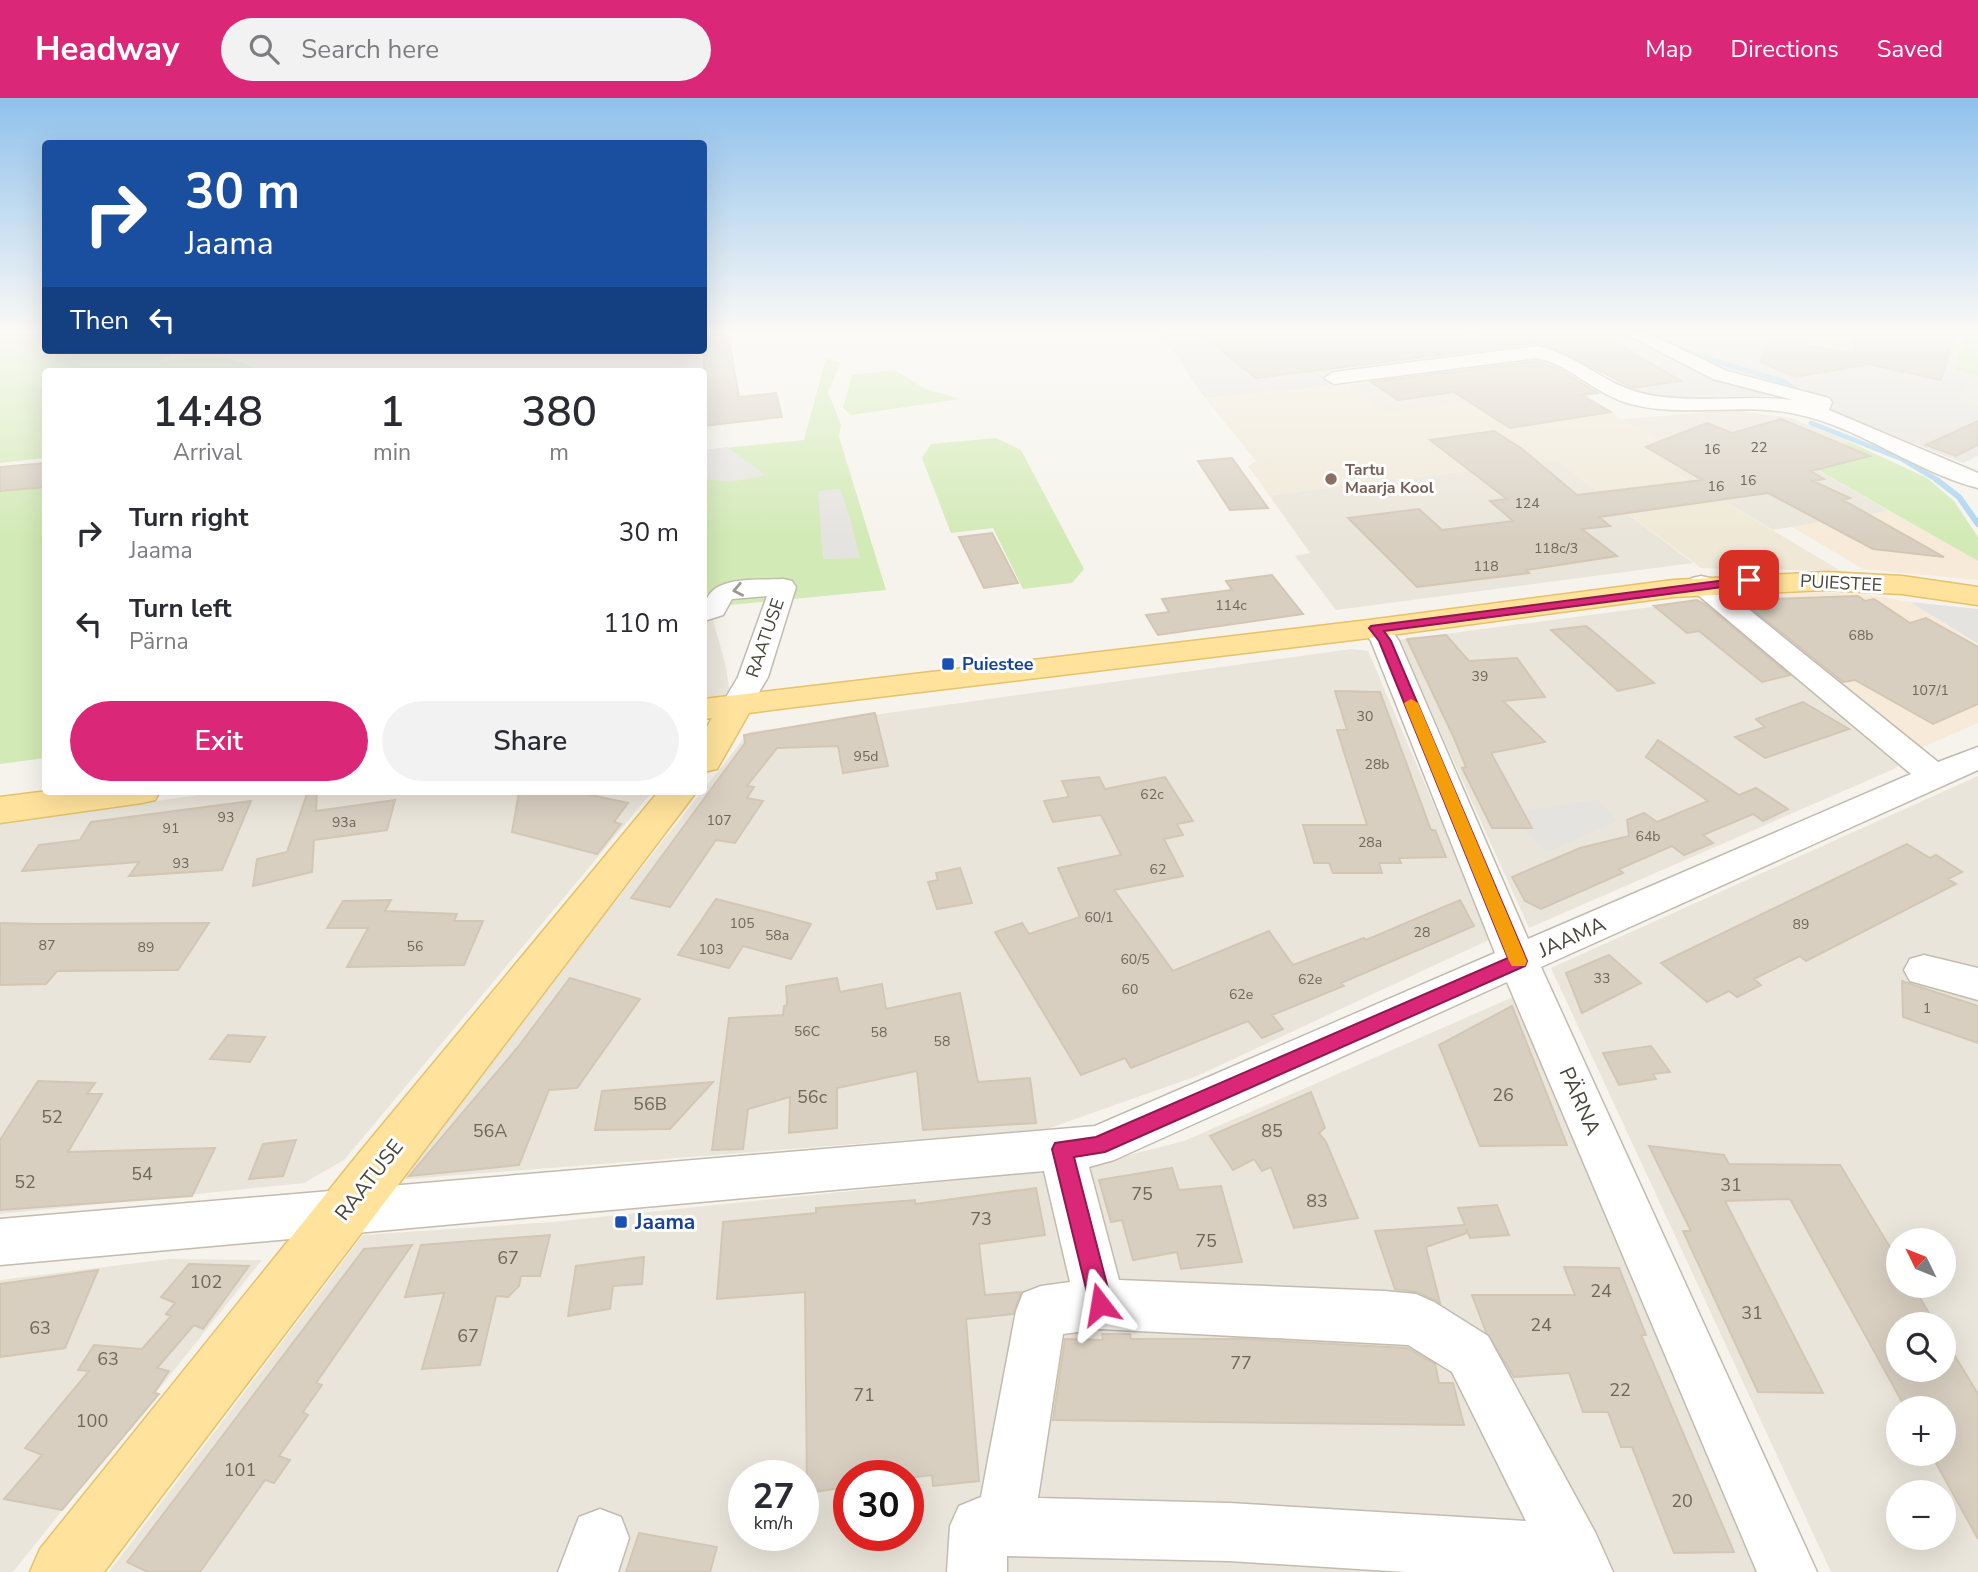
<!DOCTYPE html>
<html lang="en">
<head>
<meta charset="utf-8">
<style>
  body { margin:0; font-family:"Nunito Sans",sans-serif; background:#f2f2f3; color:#2b2b33; height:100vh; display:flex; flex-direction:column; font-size:26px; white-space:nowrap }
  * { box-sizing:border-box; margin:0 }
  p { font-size:23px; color:#7c7c81 }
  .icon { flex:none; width:38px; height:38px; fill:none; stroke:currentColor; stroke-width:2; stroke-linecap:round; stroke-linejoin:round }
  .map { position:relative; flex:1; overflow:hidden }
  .panel { position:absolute; left:42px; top:270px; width:665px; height:427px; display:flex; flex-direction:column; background:#fff; border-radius:7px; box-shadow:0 7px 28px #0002 }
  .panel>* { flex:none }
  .top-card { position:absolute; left:42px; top:42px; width:665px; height:214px; border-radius:7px; box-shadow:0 7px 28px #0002; background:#1a4fa0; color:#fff; overflow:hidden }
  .needle { width:46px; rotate:313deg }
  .controls { position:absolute; left:1886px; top:1130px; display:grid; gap:14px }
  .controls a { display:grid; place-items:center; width:70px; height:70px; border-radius:50%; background:#fff; box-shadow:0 7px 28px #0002; font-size:35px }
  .speed { position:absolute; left:728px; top:1362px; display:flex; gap:14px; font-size:35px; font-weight:700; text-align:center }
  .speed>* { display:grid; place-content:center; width:91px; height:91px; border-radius:50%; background:#fff; box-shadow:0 7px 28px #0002; line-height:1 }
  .speed small { font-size:18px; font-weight:400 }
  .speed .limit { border:10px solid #d22; background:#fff; color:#111 }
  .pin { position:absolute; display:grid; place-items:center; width:60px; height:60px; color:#fff; margin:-30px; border-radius:14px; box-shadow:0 4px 10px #0006 }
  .me { position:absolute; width:77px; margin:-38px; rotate:346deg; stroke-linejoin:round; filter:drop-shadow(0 0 5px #0008) }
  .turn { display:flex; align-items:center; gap:24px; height:147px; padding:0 28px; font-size:32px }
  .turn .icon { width:91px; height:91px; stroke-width:2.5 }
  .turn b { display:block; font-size:49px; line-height:60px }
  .then { display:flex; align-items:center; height:66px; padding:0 28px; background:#0003; gap:14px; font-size:26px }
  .eta { display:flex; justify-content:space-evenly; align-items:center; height:119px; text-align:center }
  .eta b { font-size:42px; font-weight:600; line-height:49px }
  .button { display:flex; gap:14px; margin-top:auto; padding:14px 28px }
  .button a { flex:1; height:80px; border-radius:42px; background:#db2777; color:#fff; font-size:28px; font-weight:600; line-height:80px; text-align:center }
  .button a+a { background:#f2f2f3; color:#2b2b33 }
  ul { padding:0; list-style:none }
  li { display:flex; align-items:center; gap:21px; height:91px; padding:0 28px }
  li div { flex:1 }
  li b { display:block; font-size:26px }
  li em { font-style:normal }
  header { display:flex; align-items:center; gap:42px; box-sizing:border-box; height:98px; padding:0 35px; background:#db2777; color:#fff }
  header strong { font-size:33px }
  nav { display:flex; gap:38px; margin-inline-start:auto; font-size:24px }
  .search { width:490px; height:63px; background:#f2f2f3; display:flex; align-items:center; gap:18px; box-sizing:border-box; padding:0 24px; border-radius:38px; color:#7c7c81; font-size:26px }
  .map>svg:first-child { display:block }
  .residential { fill:#eae5da; fill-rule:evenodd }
  .commercial { fill:#f7ead8 }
  .industrial { fill:#e6e2dd }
  .education { fill:#efe8d6 }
  .green { fill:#d2eab5 }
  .parking { fill:#e5e3e0 }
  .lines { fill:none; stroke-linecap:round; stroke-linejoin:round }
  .stream-far1 { stroke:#a9d4f2; stroke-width:5 }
  .stream { stroke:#a9d4f2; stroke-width:6 }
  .building { fill:#d8cfc1; stroke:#d3c7b4; stroke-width:2 }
  .minor-casing { stroke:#c2bbae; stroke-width:3 }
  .major-casing { stroke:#e6c16a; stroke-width:3 }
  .minor { fill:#fff; fill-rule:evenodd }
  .major { fill:#ffe39c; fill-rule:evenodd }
  .oneway { stroke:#9c9892 }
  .route { fill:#db2777; stroke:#8e194d; stroke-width:2 }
  .slow { fill:#f59e0b }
  .education-dot { fill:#8d6e63; stroke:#fff; stroke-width:2.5 }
  .transit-dot { fill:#1a4fb4; stroke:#fff; stroke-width:2.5 }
  .labels { text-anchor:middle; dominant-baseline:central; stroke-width:6; stroke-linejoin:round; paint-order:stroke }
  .number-label { font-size:14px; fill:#6e675b }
  .far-education-label { font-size:16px; font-weight:bold; fill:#785e54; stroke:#fff; text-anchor:start }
  .street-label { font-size:18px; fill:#4b4439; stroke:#fff }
  .transit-label { font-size:18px; font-weight:bold; fill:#164399; stroke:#fff; text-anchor:start }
  .near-number-label { font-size:18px; fill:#6e675b }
  .near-street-label { font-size:21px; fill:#4b4439; stroke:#fff }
  .near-transit-label { font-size:21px; font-weight:bold; fill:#164399; stroke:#fff; text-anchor:start }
</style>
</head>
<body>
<header>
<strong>Headway</strong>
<div class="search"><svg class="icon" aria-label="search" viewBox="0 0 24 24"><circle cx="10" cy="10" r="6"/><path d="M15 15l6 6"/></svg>Search here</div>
<nav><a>Map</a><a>Directions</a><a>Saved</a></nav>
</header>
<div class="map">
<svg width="1978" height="1474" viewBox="0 0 1978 1474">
  <rect width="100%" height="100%" fill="#f6f3ec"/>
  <!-- residential -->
  <path class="residential" d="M1951,236h27v71l-18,-6 12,-21 -24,-7 9,-34z
    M1535,262l39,26 -187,27 -41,-28z
    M1732,312l60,8 58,24 -54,16 93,53 -116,19 -100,-59 11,-16 -62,-36z
    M1556,362l137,103 -357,47 -41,-54 15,-3 -41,-58z
    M704,497h2l20,72 5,36 -27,4z
    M1735,498l188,151 -29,22 -365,159 -130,-288z
    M1351,551l17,2 123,288 -294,137 -150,53 -652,51 354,-448z
    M1978,678v796h-147l-280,-604zM1899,1143h45v45h-45zM1899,1227h45v45h-45zM1899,1311h45v45h-45zM1899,1395h45v45h-45z
    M228,693h425l-309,369 -40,23 -304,31v-391z
    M1520,896l237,578h-1648l254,-337 190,-13 529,-55 102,-26zM744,1377h59v60h-59zM849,1377h59v60h-59z
    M169,1161l93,1 -249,312h-13v-292z"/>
  <!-- commercial -->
  <path class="commercial" d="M1889,413l89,50v19l-115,-11 -71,-42z
    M1823,494l47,3 40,7 68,43v78l-55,24 -188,-151z"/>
  <!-- industrial -->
  <path class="industrial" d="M1161,236h319l-20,3 20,12 -148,20 14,16 -141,13z
    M1538,236h413l7,2 -10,35 24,7 -12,21 18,6v51l-15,7 -155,-62 -26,-5 -128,1 -23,-7z"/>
  <!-- education -->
  <path class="education" d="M1346,287l41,28 187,-27 39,28 71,41 -11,16 168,100 -140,-3 -145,-108 -287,35 -21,-29 8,-5 -51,-63z"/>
  <!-- green -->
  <path class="green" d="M45,236l1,16h123l1,6 -13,5c33,-1 74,-11 102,10h-213l-1,87 -45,5v-128z
    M1953,236h25v42l-24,-6 11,-32z
    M826,260l15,4 -13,30 13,33 -2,12 47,153 -177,17 -3,-12h-2v-145l100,-10z
    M895,272l29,18 36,11 -109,16 -8,-7 9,-33z
    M996,340l25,12 63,119 -12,14 -49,6 -30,-61 -42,5 -29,-75 9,-14z
    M1850,344l77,36 27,23 24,36v24l-183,-104z
    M45,389v271l-45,6v-273z"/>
  <!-- parking -->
  <path class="parking" d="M727,349l38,28 -35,7 -26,-3v-29z
    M840,391l10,29 10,40 -37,1 -5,-68z
    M1910,504l68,7v36v-1z
    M1598,702l19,21 -69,31 -19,-15 -4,-8 7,-1 -9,-17z"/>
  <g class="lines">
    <!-- stream-far1 -->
    <path class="stream-far1" d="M1649,236l43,20 90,27 13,8
      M1811,325l91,36 37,22"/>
    <!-- stream -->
    <path class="stream" d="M1937,382l22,17 19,27"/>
  </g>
  <!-- building -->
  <path class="building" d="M704,236h24l11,63 37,-4 6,24 -78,9z
    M1201,236h216l10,6 88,-6h85l81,47 -48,7 -66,-34 -30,-11 -281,35z
    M1771,236h37l-4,11 50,9v-20h100l-13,46 -72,-16 -74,13 -34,-15z
    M1537,263l22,8 39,24 -17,2 30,17 -101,16 -56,-36 -56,8 -27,-18z
    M1781,321l89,37 -59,15 13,8 -11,2 37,17 -7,2 101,57 -71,-8 -105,-56 -169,24 11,9 -28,3 35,27 -91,14 3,3 -112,14 -69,-69 71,-9 23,21 71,-9 -23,-20 17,-2 -77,-59 64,-9 27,17 56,47 125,-15 -56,-33 61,-24 25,10z
    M1978,323v24l-22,11 -30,-11z
    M1232,360l36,50 -38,2 -32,-49z
    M46,365v24l-46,4v-24z
    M992,435l26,50 -34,5 -25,-51z
    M1272,477l31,39 -145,21 -12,-20 23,-3 -7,-13 70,-9 -6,-9z
    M1858,498l7,5 9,-2 36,24 16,-5 52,29v57l-45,20 -78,-44 -12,2 -102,-82z
    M1697,502l9,5 84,70 -28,7 -63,-51 -12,2 -33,-27z
    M1586,528l9,7 59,50 -36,8 -67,-61z
    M1446,537l23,26 48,-3 28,39 -42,4 42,41 -54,11 41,75h-40l-30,-60 4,-1 -12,-29 -47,-99z
    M1335,593l45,1 51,138h4l11,27 -47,1 2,5h-22l3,10h-49l-4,-10h-15l-11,-38h64l-30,-95h10z
    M1803,604l46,27 -84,29 -30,-21 30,-10 -9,-8z
    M875,615l13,53 -45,7 -5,-27 -61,2 -30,38 7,1 -7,11 16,3 -28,42 -19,-3 -46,67 -39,-9 114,-155 -1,-8z
    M1658,642l81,55 17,-7 32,21 -25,12 -10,-7 -50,21 10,8 -29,12 -12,-9 -53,23 4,4 -82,36 -16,-8 -13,-24 68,-29 49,-12 -2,-16 17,-7 13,9 51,-21 -62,-44z
    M1099,679l6,12 60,-12 28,44 -16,3 6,11 -19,4 19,37 -69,14 59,81 96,-40 24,34 71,-27 2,2 94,-40 14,26 -133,57 3,3 -72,29 11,14 -21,9 -14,-17 -117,47 -6,-10 -44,17 -86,-143 27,-9 7,11 51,-17 -22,-49 63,-13 -20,-40 -48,7 -9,-21 25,-4 -7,-16z
    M308,693h9l-1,20 79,-11 -8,30 -73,10 -2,32 -59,14 4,-27 30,-7z
    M581,693v2l47,10 -14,19 7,2 -24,30 -85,-22 7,-40z
    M251,703l-29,69 -93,6 10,-14 -117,9 17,-26 41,-5 11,-18z
    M1907,746l23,14 6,-3 26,17 -14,7 8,5 -150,77 -6,-5 -46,23 7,6 -24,12 -8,-6 -22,11 -46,-39z
    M960,770l12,35 -35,6 -9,-27 10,-2 -2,-7z
    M716,801l47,12 48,13 -20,35 -48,-13 -14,22 -51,-13z
    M391,802l-6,11 72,3 -3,7h29l-19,44 -117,2 21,-39h-41l16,-27z
    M0,825l39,1 170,-1 -31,47 -121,1 -11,13 -46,1z
    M1609,857l32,28 -59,30 -16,-40z
    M570,880l70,21 -63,89 -28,2 -30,75 -110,11 109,-129z
    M837,880l3,14 42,-8 4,25 74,-16 18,89 52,-4 6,45 -113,7 -6,-59 -80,17v40l-48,5 1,-36 -42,12 -5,40 -31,1 17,-132 54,-3 1,-9 3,-1 -1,-19z
    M1902,883l76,25v37l-75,-26z
    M1512,908l55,139 -87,1 -41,-101z
    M228,937l37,2 -15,25 -40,-3z
    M1651,948l19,26 -17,2 3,5 -37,6 -16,-32z
    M38,983l57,2 -8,11h15l-34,58 147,-4 -23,48 -192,14v-70z
    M713,984l-43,47 -75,1 7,-39z
    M1311,994l14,36 -6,5 7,9 32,76 -64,10 -23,-61 -9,4 -8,-12 -21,11 -23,-34z
    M296,1042l-13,36 -34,3 14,-35z
    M1649,1048l75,9 5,9 111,1 59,97v24h14l23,39h-37v45h45v-32l34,56v145l-47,-85h13v-45h-38l-116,-210 -65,2 98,192 -65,-1 -75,-161h8z
    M1172,1070l7,22 42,-4 21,76 -61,7 -4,-17 -44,8 -11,-40 -11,2 -12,-42z
    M1036,1090l9,47 -66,9 6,51 36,-3 -8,22 -47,5 13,162 -46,5 -1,-11 -24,3v-3h-59v12l-42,6 -2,-201 -88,7 6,-77 93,-9v-5l99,-8v4z
    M1497,1107l12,30 -39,3 -4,-10 1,5 -41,14 14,56 -23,-11 -22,-3 -20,-58 90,-6 -7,-17z
    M550,1137l-10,41h-19l-2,10 -11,11 -12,-1 -16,69 -58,4 22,-76 -39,4 16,-52z
    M412,1147l-96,138 6,2 -19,27 5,3 -29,41 11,4 -16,23 -9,-3 -65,92h-52l-21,-10 237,-313z
    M644,1159l-2,27 -29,2 -3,23 -42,7 8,-50z
    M189,1166l60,2 -46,63 -9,-4 -37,43 12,3 -15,22 5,1 -97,116 -58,-11 38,-44 -17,-7 64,-77 -11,-1 16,-25 48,4 29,-33 -5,-2 9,-11 -14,-6z
    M1564,1169l55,1 27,67h-5l93,217 -60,1 -42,-106h-11l-13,-35h-25l-14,-39 -55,4 -28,-45 -14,-37h103z
    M98,1172l-33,78 -65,9v-73z
    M1102,1236h28l1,5h113l163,9 28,16 4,19h14l11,42 -411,-5 12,-81 38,1z
    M639,1435l78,14 -7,25h-84z"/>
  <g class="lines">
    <defs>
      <path id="minor" d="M1626,236h23l78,37 102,27 3,4 -3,8 149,63v15c-63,-16 -118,-61 -182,-74 -56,-12 -114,5 -169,-11 -33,-10 -57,-38 -90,-45l-203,26 -10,-6 10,-6 203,-26c41,9 67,38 104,47 49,12 102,1 152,7l-80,-21z
        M1701,478l9,2 228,184 40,-15v23l-437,197 276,605h-60l-250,-590 -393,178 -25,7 30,113 265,11 32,3 18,8 54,34 107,196 18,40h-207l-177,-11 -222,-5v16h-60l3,-46 9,-20 22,-9 35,-186 7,-18 18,-7 29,-4 -26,-111 -1044,94v-46l1095,-93 400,-173 -124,-312 -9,-13 4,-6 10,-2 10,2 13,19 129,298 383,-165 -219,-184 -4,-6 4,-6zM1100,1231l308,16 44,27 74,149 -297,-18 -191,-5 25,-164z
        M783,481l9,2 4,6 -28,90 -20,34 -11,2 -11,-2 -4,-7 16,-27 29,-81 -35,3 -9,16 -19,6c-5,-48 44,-40 79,-42z
        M1924,857l54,13v32l-68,-19 -6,-11 6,-11z
        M600,1411l21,8 8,21 -11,34h-60l21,-55z"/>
      <path id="major" d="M1826,474l76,4 76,11v18l-76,-11 -76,-4 -153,7 -304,41 -582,70 -38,5 -32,56 -13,3v-40l8,-14 -8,1v-20l665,-79 304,-40z
        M48,693h112l-5,9 -13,3 -142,20v-26z
        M659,693h38l-593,781h-74l10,-23 319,-396z"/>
    </defs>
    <!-- minor casing -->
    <use href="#minor" class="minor-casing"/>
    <!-- major casing -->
    <use href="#major" class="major-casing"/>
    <!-- minor -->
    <use href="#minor" class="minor"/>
    <!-- major -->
    <use href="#major" class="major"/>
  </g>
  <!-- one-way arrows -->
  <defs><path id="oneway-chevron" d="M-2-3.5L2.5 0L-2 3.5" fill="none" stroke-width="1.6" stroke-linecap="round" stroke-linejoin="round" transform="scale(1.75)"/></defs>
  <use class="oneway" href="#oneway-chevron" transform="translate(738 492) rotate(169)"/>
  <!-- sky -->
  <linearGradient id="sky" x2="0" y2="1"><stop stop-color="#8fc1ec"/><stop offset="0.53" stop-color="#fbfaf6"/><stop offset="1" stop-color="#fbfaf6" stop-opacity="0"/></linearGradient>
  <rect width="1978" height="442" fill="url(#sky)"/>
  <!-- route -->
  <path class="route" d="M1749,479l6,3 -2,3 -369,48 7,10 136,320 -2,5 -420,186 -31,5 38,147 -4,9 -8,3 -8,-3 -40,-164 3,-6 41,-6 412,-179 -129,-317 -10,-13 2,-2z"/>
  <!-- slow -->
  <path class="slow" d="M1411,601l7,4 109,258 -2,5h-13l-3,-5 -105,-258z"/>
  <!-- markers -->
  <circle class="education-dot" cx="1331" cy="381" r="7"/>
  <g class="transit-dot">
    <rect x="941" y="559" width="14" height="14" rx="3.5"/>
    <rect x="614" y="1117" width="14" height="14" rx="3.5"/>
  </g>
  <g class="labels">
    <!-- number labels -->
    <g class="number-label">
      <text x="1759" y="349">22</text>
      <text x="1712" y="351">16</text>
      <text x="1748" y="382">16</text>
      <text x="1716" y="388">16</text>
      <text x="1527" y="405">124</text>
      <text x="1556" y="450">118c/3</text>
      <text x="1486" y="468">118</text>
      <text x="1231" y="507">114c</text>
      <text x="1861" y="537">68b</text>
      <text x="1480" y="578">39</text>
      <text x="1930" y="592">107/1</text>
      <text x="1365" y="618">30</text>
      <text x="866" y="658">95d</text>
      <text x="1377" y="666">28b</text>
      <text x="1152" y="696">62c</text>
      <text x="226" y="719">93</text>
      <text x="719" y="722">107</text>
      <text x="344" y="724">93a</text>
      <text x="171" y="730">91</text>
      <text x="1648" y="738">64b</text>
      <text x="1370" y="744">28a</text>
      <text x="181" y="765">93</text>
      <text x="1158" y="771">62</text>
      <text x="1099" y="819">60/1</text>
      <text x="742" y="825">105</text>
      <text x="1801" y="826">89</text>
      <text x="1422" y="834">28</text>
      <text x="777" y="837">58a</text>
      <text x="47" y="847">87</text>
      <text x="415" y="848">56</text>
      <text x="146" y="849">89</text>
      <text x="711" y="851">103</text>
      <text x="1135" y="861">60/5</text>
      <text x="1602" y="880">33</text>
      <text x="1310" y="881">62e</text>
      <text x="1130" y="891">60</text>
      <text x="1241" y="896">62e</text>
      <text x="1927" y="910">1</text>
      <text x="807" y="933">56C</text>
      <text x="879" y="934">58</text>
      <text x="942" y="943">58</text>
    </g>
    <!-- far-education labels -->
    <g class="far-education-label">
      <text x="1345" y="372">Tartu<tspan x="1345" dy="18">Maarja Kool</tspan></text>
    </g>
    <!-- street labels -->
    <g class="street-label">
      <text transform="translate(1841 485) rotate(3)">PUIESTEE</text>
      <text transform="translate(765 540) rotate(-71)">RAATUSE</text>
    </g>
    <!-- transit labels -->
    <g class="transit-label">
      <text x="962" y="566">Puiestee</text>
    </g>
    <!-- near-number labels -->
    <g class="near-number-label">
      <text x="1503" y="997">26</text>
      <text x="812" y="999">56c</text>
      <text x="650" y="1006">56B</text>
      <text x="52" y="1019">52</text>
      <text x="490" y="1033">56A</text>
      <text x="1272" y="1033">85</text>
      <text x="142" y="1076">54</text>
      <text x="25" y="1084">52</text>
      <text x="1731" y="1087">31</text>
      <text x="1142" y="1096">75</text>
      <text x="1317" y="1103">83</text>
      <text x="981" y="1121">73</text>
      <text x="1206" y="1143">75</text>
      <text x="508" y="1160">67</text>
      <text x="206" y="1184">102</text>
      <text x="1601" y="1193">24</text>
      <text x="1752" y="1215">31</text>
      <text x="1541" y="1227">24</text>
      <text x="40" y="1230">63</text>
      <text x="468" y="1238">67</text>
      <text x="108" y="1261">63</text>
      <text x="1241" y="1265">77</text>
      <text x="1620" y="1292">22</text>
      <text x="864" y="1297">71</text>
      <text x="92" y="1323">100</text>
      <text x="240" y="1372">101</text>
      <text x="1682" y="1403">20</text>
    </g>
    <!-- near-street labels -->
    <g class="near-street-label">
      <text transform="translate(1572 839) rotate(-24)">JAAMA</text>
      <text transform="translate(1580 1003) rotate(66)">PÄRNA</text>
      <text transform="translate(369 1082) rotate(-52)">RAATUSE</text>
    </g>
    <!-- near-transit labels -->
    <g class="near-transit-label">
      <text x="635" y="1124">Jaama</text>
    </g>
  </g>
</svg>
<div class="controls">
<a><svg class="needle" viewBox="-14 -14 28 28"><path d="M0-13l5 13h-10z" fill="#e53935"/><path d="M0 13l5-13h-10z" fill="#7c7c81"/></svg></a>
<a><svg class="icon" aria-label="search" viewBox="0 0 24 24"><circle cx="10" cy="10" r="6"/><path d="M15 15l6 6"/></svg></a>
<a>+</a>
<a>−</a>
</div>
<div class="speed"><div>27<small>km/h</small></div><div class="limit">30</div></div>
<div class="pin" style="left:1749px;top:482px;background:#d93025"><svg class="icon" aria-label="arrive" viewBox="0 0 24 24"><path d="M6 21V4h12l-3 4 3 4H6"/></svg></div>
<svg class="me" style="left:1100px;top:1206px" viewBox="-20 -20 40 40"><path d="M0-17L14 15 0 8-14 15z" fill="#db2777" stroke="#fff" stroke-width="4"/></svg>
<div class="top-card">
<div class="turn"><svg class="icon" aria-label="right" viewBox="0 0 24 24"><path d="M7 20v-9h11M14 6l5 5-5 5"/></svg><div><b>30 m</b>Jaama</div></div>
<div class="then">Then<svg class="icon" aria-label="left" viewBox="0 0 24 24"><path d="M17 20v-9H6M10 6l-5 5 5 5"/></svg></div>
</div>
<section class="panel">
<div class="eta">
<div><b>14:48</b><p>Arrival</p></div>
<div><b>1</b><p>min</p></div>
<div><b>380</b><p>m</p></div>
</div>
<ul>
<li><svg class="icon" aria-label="right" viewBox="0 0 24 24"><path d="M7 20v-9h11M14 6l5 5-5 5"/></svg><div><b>Turn right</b><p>Jaama</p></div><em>30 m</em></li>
<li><svg class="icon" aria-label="left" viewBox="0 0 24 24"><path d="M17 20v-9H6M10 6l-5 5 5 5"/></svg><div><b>Turn left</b><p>Pärna</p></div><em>110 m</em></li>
</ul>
<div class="button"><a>Exit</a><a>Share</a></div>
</section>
</div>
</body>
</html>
